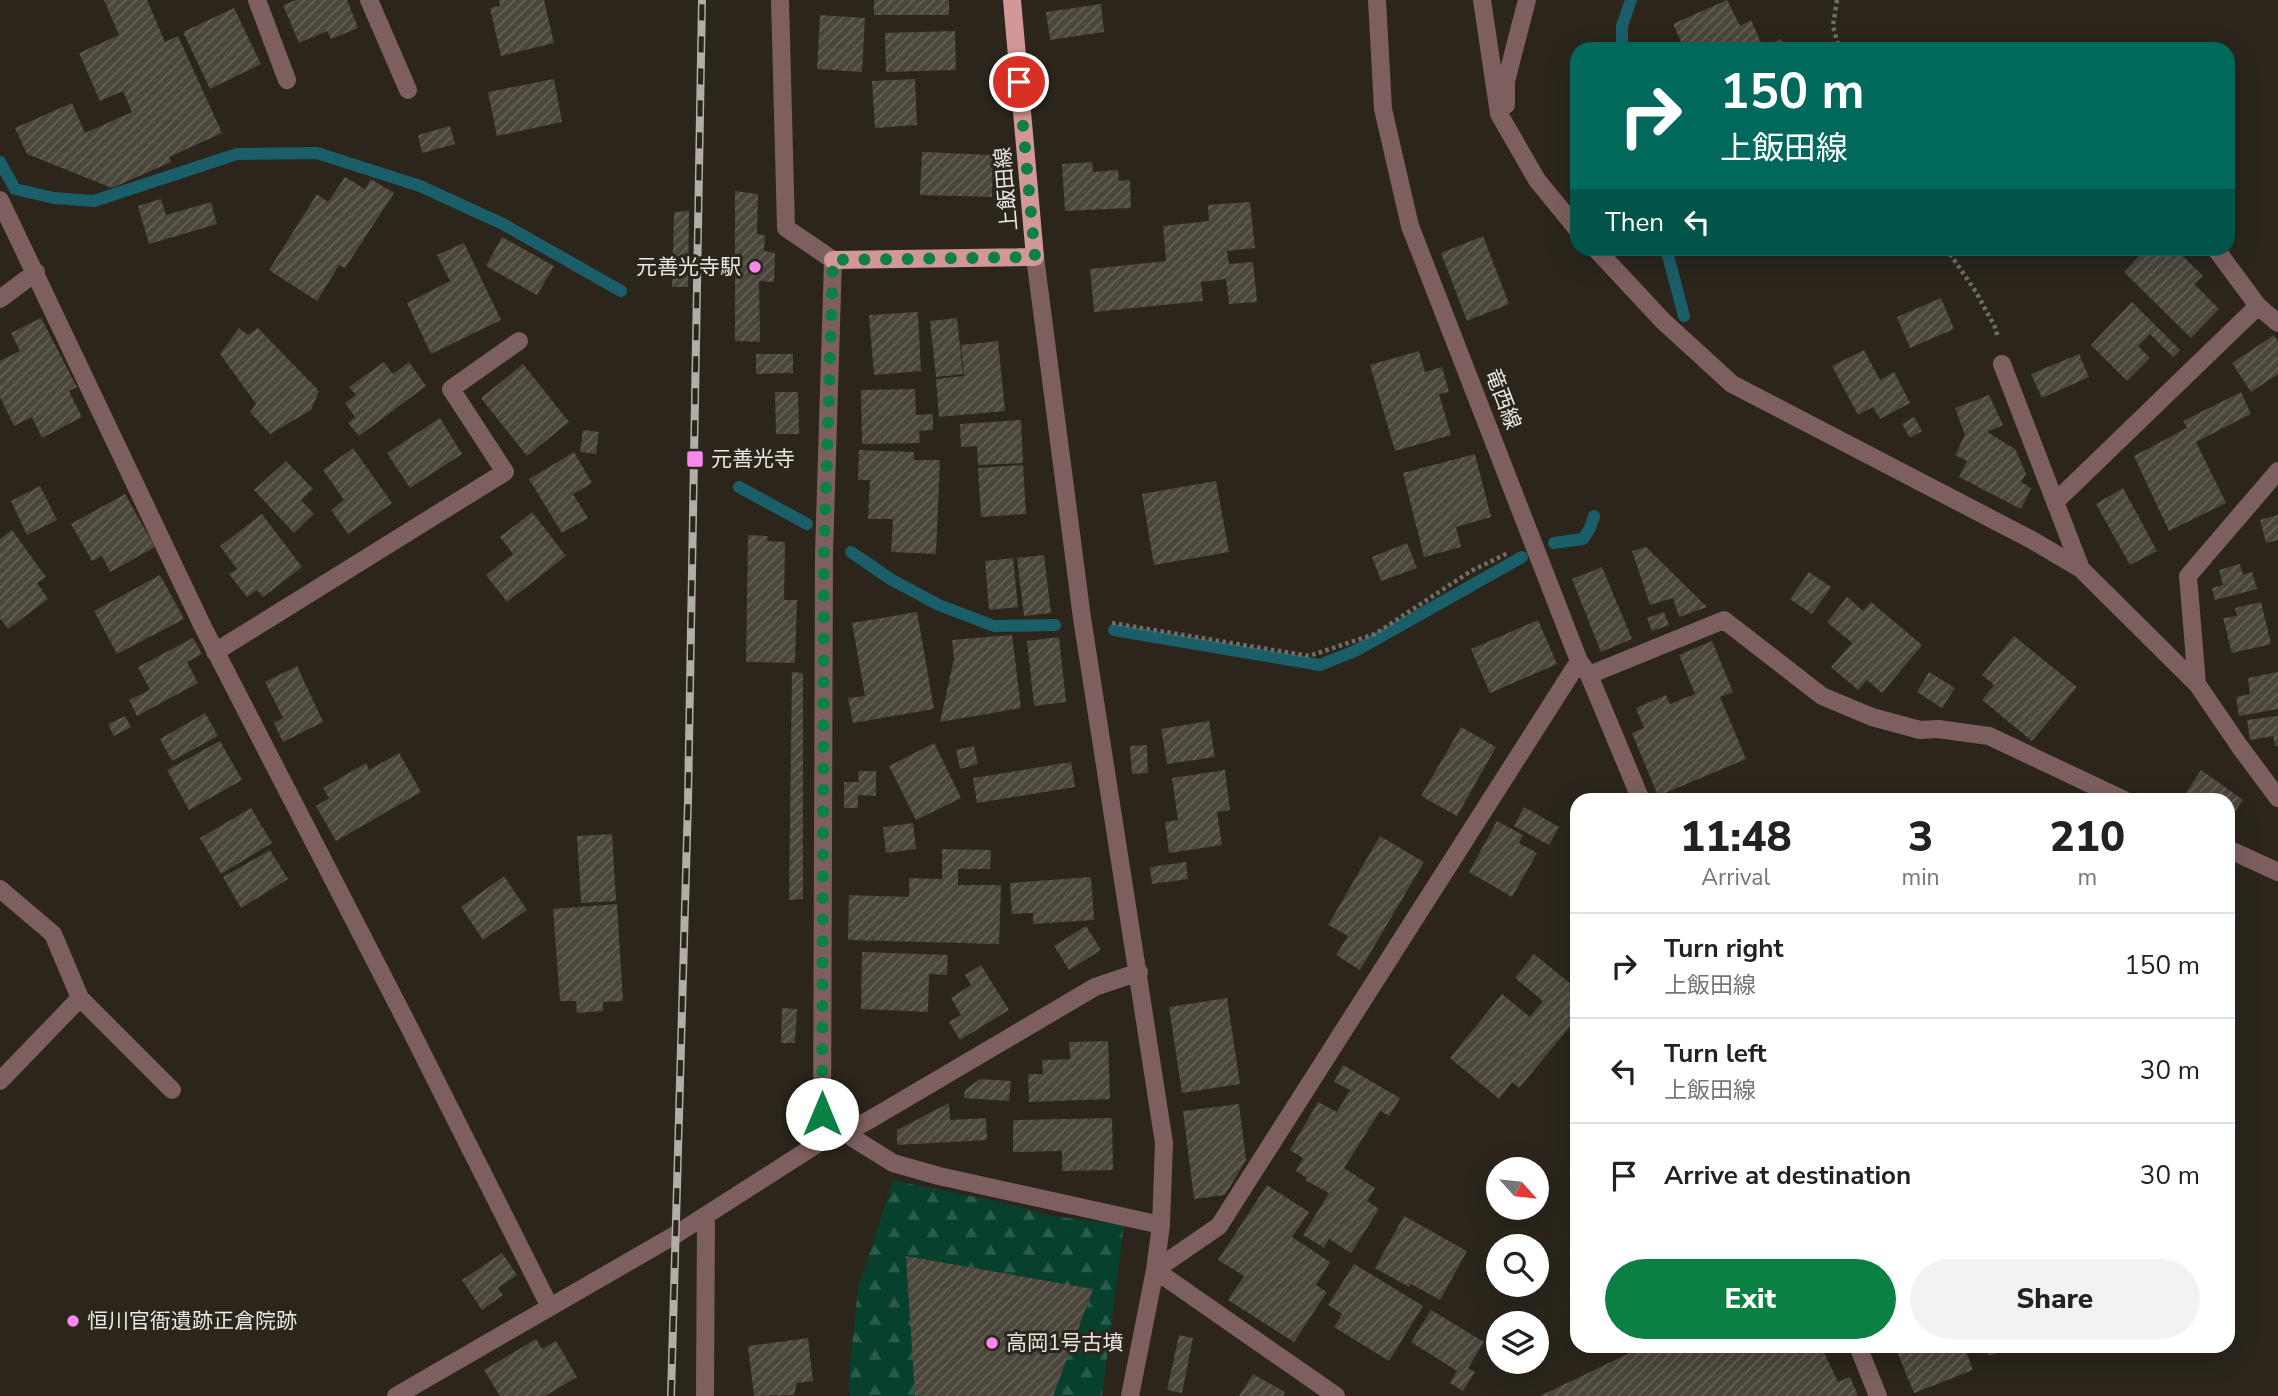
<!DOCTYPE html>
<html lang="en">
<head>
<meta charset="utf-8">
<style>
  body { margin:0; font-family:"Nunito Sans","Noto Sans JP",sans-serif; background:#f2f2f2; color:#222; height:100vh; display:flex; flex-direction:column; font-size:26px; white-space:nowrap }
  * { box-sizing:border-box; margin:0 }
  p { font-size:23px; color:#767676 }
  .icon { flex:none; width:38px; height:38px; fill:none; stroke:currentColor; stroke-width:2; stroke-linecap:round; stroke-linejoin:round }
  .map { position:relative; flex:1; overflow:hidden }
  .sheet { position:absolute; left:1570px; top:793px; width:665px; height:560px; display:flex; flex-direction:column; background:#fff; border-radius:21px; box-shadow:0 7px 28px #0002 }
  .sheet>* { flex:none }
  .hud { position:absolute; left:1570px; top:42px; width:665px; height:214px; border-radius:21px; box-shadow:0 7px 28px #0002; background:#00695c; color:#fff; overflow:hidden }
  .needle { width:46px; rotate:117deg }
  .buttons { position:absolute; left:1486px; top:1157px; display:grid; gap:14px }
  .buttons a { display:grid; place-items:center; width:63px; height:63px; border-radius:50%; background:#fff; box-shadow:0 7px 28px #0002; font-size:35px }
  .pin { position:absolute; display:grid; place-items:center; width:60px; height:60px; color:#fff; margin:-30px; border:4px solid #fff; border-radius:50%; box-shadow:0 2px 7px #0007 }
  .me { position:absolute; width:77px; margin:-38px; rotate:0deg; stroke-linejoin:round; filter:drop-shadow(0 0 5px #0008) }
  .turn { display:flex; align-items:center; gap:24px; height:147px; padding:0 35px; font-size:32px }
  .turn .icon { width:91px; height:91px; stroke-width:2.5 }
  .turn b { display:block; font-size:49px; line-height:60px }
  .then { display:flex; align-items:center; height:66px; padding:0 35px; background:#0003; gap:14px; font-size:26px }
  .eta { display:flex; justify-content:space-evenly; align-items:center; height:119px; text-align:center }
  .eta b { font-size:42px; font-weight:800; line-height:49px }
  .cta { display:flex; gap:14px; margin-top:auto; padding:14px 35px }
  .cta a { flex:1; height:80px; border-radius:42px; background:#0b8043; color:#fff; font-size:28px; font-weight:800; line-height:80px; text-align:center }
  .cta a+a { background:#f2f2f2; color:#222 }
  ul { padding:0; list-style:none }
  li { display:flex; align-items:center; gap:21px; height:105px; padding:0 35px; border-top:2px solid #e0e0e0 }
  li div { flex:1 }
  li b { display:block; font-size:26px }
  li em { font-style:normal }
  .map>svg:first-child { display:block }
  .forest { fill:url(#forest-firs) }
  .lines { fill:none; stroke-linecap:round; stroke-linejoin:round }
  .stream { stroke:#1a5e69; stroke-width:12 }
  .building { fill:url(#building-hatch) }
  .path { stroke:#716c64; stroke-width:4.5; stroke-dasharray:3.5 3.5; stroke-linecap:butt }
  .minor { stroke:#7c5f5e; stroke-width:18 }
  .major { stroke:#d29796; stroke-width:18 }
  .rail-casing { stroke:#b1ada7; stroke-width:8 }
  .rail { stroke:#2b251c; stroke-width:5; stroke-dasharray:16; stroke-linecap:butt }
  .route { stroke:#0b8043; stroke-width:12; stroke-dasharray:0 21.6 }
  .poi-dot { fill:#f888eb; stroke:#2b251c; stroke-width:2.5 }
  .labels { text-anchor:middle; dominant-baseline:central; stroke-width:6; stroke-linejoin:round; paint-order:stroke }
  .street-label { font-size:21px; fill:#ebe7e2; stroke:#2b251c }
  .poi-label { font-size:21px; fill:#ebe7e2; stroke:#2b251c; text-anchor:start }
</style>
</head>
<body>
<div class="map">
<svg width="2278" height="1396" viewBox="0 0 2278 1396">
  <defs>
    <pattern id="forest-firs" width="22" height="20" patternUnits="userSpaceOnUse" patternTransform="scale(1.75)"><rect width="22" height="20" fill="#07412d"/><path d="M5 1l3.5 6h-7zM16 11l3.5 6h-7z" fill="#2b5c4b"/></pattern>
    <pattern id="building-hatch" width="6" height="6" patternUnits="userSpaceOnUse" patternTransform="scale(1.75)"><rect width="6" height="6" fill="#4b453c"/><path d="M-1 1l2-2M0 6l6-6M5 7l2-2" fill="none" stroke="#656058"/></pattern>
  </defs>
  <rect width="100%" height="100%" fill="#2b251c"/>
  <!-- forest -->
  <path class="forest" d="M891,1180l115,23 45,13 73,9 -22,171h-252l-1,-22 9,-85 33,-102z"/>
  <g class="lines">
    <!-- stream -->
    <path class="stream" d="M1622,49v-23l9,-26
      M0,162l15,27 39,9 40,3 143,-47 80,-1 103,33 83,38 118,67
      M1666,248l18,68
      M739,487l68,37
      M1554,543l29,-4 7,-11 4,-12
      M851,552l41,28 47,25 55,21 61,-1
      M1114,630l206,35 37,-15 165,-93"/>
  </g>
  <!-- building -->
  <path class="building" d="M104,0h43l18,42 13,-6 44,97 -53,24 2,5 -59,26 -85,-34 -12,-26 57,-25 13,30 47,-21 -9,-21 -23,10 -21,-48 40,-18z
    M296,0h51l11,28 -27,11 -4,-8 -28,12 -16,-38z
    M499,0h45l10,43 -53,13 -11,-48 10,-2z
    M874,0h75v15h-75z
    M1727,0l13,26 11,-6 12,27 18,-8 5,10h-110l7,-3 -10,-22z
    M1101,4l3,28 -54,8 -4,-28z
    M234,8l27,56 -51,25 -27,-57z
    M820,15l45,3 -3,54 -45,-3z
    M955,31l1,39 -70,2 -1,-39z
    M554,79l8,43 -65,14 -9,-44z
    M915,79l2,46 -42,3 -3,-47z
    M450,126l5,18 -33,9 -4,-18z
    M922,152l71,3 -1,42 -72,-2z
    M1092,162l1,10 25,-2 1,11 11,-1 1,28 -66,3 -3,-47z
    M345,177l20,12 6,-10 23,14 -49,75 -6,-3 -22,36 -48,-31 48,-76 11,8z
    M735,191l23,3 -1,40 8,1 -1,16 11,2 -1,29 -15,-1 1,61 -25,-1z
    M161,199l5,16 45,-13 6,22 -68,20 -11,-38z
    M1250,202l5,46 -28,3 2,13 24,-2 4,40 -28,2 -3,-25 -25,3 2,19 -109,11 -4,-43 76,-8 -3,-35 46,-5 -1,-16z
    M689,211l-1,76h-16l2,-75z
    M1483,236l26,68 -42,17 -26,-68z
    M502,237l52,29 -17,29 -51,-29z
    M464,243l37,77 -70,34 -24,-51 43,-22 -13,-26z
    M2147,248h28l28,28 -9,8 25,25 -28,29 -67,-66z
    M1941,298l13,31 -44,19 -13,-31z
    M2132,302l48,48 -7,7 -23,-23 -12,12 12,12 -23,23 -36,-36z
    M918,312l3,59 -47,4 -5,-60z
    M41,318l36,69 -8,4 13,26 -40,21 -10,-21 -18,9 -14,-29v-36l20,-10 -9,-18z
    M957,318l6,56 -27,3 -6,-56z
    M239,328l9,7 10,-7 61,63 -8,19 -41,24 -20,-22 6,-8 -36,-50z
    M2274,335l4,7v32l-27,18 -19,-29z
    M998,341l7,70 -66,6 -3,-38 28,-3 -3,-31z
    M1864,350l16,30 14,-8 16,31 -30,16 -7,-12 -15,8 -26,-49z
    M1419,351l6,21 17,-5 7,25 -10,2 12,41 -56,16 -25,-86z
    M756,354h37v19l-37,1z
    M2079,354l10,23 -47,21 -11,-24z
    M384,362l9,12 16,-12 17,24 -67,50 -11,-13 7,-6 -10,-14 11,-8 -7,-8z
    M523,364l46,58 -42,34 -46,-58z
    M915,389l1,26 17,-1v16l-14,1 1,12 -58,1 -1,-54z
    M775,392h23l1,42h-23z
    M2241,392l10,22 -55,28 30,61 -57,28 -35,-75 53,-28 -4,-7z
    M1989,395l14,30 -16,7 28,17 11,25 -5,8 10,6 -10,21 -62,-32 8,-16 -12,-6 10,-20 -10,-27z
    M1914,417l8,14 -12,7 -8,-14z
    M440,418l22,36 -52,34 -23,-35z
    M1021,420l2,43 -45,2 -1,-19 -16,1 -1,-23z
    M583,430l16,2 -3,22 -16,-2z
    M353,448l39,55 -44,31 -17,-24 13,-10 -21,-30z
    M859,450l55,2v8h26l-4,94 -45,-2 2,-33h-25l2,-39h-12z
    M574,452l18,31 -19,11 15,24 -26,15 -33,-54z
    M1475,454l16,63 -35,10 5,20 -37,10 -21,-84z
    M286,461l27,28 -12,11 13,14 -20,19 -40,-43z
    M1023,465l3,49 -45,3 -3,-49z
    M1216,481l13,71 -75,13 -12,-71z
    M40,486l17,34 -30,15 -16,-34z
    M2123,488l34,63 -27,14 -34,-61z
    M125,494l30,53 -45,25 -8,-16 -10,5 -21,-37z
    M532,512l34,44 -59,46 -21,-27 27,-21 -13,-17z
    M262,514l40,53 -39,30 -6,-7 -10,7 -18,-23 8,-5 -17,-23z
    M2278,515v25l-12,3 -6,-23z
    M12,530l34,47 -9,6 11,16 -40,30 -8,-11v-79z
    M748,535l20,1 -1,5 18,1 -1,58h13l-2,63 -49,-1z
    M1407,543l10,25 -36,13 -9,-24z
    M1646,547l61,60 -28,10 -6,-19 -23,7 -18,-54z
    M1044,555l7,58 -27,3 -7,-58z
    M1013,558l5,49 -29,3 -4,-49z
    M2240,564l3,11 9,-3 5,17 -42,11 -3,-12 11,-3 -4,-15z
    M1602,567l30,72 -31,13 -29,-73z
    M1809,572l22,15 -19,27 -22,-15z
    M160,575l24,44 -67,35 -23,-43z
    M1847,597l16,14 8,-9 51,43 -40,48 -15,-13 -9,10 -27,-23 21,-24 -25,-21z
    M2261,602l10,42 -39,9 -9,-35 14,-2 -2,-8z
    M917,612l17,97 -81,14 -5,-25 17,-2 -13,-73z
    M1664,612l5,13 -17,6 -5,-13z
    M1538,620l19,44 -67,29 -19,-44z
    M1012,635l9,73 -81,14 14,-63 -2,-19z
    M2014,636l63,51 -45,54 -50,-41 12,-15 -12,-10z
    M1059,637l7,65 -32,4 -7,-65z
    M193,638l9,16 -15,8 11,21 -61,33 -8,-16 21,-10 -12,-23z
    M1712,641l21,51 -13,5 26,62 -88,37 -26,-63 12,-5 -8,-20 30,-13 4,9 25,-10 -16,-39z
    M297,666l26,56 -40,20 -9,-19 9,-5 -18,-36z
    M792,672l11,1v226l-14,1z
    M1929,672l26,16 -13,20 -25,-16z
    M2278,672v37l-39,7 -3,-19 14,-3 -2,-16z
    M205,713l13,23 -46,25 -12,-22z
    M125,716l6,11 -17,9 -6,-12z
    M2278,716v30h-3l-2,-10 -23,4 -3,-20z
    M1209,721l6,36 -48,7 -6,-35z
    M1461,727l35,20 -39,69 -36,-20z
    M220,741l22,39 -53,30 -22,-40z
    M934,743l27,55 -45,22 -27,-54z
    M1147,745l1,28 -16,1 -2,-28z
    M974,746l4,18 -18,5 -4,-19z
    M399,753l22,39 -85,49 -20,-35 13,-8 -6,-10 43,-25 3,7z
    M1071,762l4,25 -98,16 -4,-25z
    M1225,770l5,40 -13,2 5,33 -53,8 -4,-31 13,-2 -6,-42z
    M2201,770l42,30 -15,21v-21h-35l-8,-6z
    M858,771h18v25l-18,-1v13h-14v-26h15z
    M1524,807l35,20 -10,18 -35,-19z
    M251,808l21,35 -51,31 -21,-36z
    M1497,821l26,14 -4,8 18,10 -25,44 -43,-25z
    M913,823l3,26 -30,4 -3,-26z
    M612,834l4,67 -35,2 -4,-67z
    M1380,836l44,26 -64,108 -24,-15 12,-19 -20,-11z
    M942,849l49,1 -1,19h-32v16h43l-2,59 -151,-4 1,-45 60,2v-19l33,1z
    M270,850l18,29 -47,29 -18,-31z
    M1186,862l2,17 -36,5 -2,-17z
    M504,876l23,34 -44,30 -22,-33z
    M1091,877l3,43 -61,4v-11l-21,1 -2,-31z
    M617,904l6,97 -20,1v9l-26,2 -1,-12h-16l-7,-92z
    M1086,926l15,24 -32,20 -15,-24z
    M862,952l86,3 -1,20 -18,-1 -1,38 -67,-3z
    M1534,954l43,35v29l-58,70 -7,-6 -13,17 -49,-41 52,-64 28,23 13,-16 -28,-23z
    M981,965l28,45 -49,30 -11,-18 12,-7 -10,-17 20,-13 -6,-10z
    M1227,998l13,86 -58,9 -13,-86z
    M782,1008l15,1 -2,34h-14z
    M1108,1041l2,58 -81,3 -1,-28h15l-1,-14 28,-1 -1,-17z
    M1343,1065l57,33 -11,18 -9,-5 -36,57 31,20 -8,13 12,8 -28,44 -22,-14 -5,9 -21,-13 26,-42 -24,-13 2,-2 -11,-7 7,-13 -13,-8 28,-48 19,10 13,-22 -16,-8z
    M980,1079l31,2 -2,20 -45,-3 1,-8z
    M949,1103l1,17 36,-2 1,22 -90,5v-15z
    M1239,1104l7,56 -21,35 -31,4 -11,-88z
    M1112,1118l1,52 -51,1v-20l-49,1v-32z
    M1267,1185l42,27 -17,25 38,25 -14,23 11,7 -33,50 -66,-42 16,-24 -26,-16z
    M1404,1216l63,35 -27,49 -29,-16 -2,3 -34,-19z
    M502,1253l15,22 -19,13 5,7 -21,15 -20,-30z
    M906,1256l187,33 -40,107h-138z
    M1354,1264l69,42 -34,55 -55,-34 8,-13 -14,-9z
    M1431,1310l53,32 -16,26 7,4 -12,19 -13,-8 7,-12 -46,-29z
    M1179,1335l14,3 -11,55 -15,-3z
    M808,1338l5,43 -16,2 -3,12 -40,1 -6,-50z
    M536,1339l6,10 14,-8 21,36 -32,19h-45l-16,-26z
    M1644,1346h177l17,36 12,-5 8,19h-318z
    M1904,1346h60l9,24 -59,23 -18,-44z
    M1984,1346h29l-24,10z
    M1253,1374l32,18 -2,4h-44z"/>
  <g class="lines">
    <!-- path -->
    <path class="path" d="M1837,0l-4,26 6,23
      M1946,248l30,44 20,37 1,6
      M1112,623l197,33 66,-22 96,-63 37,-18"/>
    <!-- minor -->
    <path class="minor" d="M257,0l30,80
      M369,0l39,90
      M780,0l6,228 47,32 -9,293 -2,588
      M1377,0l6,109 27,117 169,435 10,14 52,125
      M1482,0l17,114 38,66 40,49
      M1506,105v-24l21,-81
      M0,200l203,427 203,394 144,286
      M1595,248l68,73 69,63 300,156 49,29 116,115 43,63 38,51
      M2215,248l43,58 20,17
      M1035,257l47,361 82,525 -3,82 -6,45 -25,126
      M0,299l36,-27
      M2002,364l79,205
      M2055,502l203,-196
      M215,652l290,-180 -54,-83 68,-48
      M1589,675l135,-55 98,76 50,21 48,13 18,-1 51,7 135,64
      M2197,684l-9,-108 90,-105
      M2228,849l50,23
      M0,889l53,45 27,64 -80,83
      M80,998l92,92
      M845,1133l48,30 46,13 222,49
      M1858,1346l20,50
      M396,1396l279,-161 147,-94 23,-8 26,-14 224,-132 44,-15
      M705,1396l1,-181
      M1336,1396l-181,-126 64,-44 360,-565"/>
    <!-- major -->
    <path class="major" d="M833,260l202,-3 -23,-257"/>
    <defs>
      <path id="rail" d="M671,1396l17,-595 14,-801"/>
    </defs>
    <!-- rail casing -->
    <use href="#rail" class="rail-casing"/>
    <!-- rail -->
    <use href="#rail" class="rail"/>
  </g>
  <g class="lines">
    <!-- route -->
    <path class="route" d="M822,1114l2,-561 9,-293 202,-3 -16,-175"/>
  </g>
  <!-- markers -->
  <g class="poi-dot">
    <circle cx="755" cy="267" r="7"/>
    <rect x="686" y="450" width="18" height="18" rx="3.5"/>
    <circle cx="73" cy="1321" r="7"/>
    <circle cx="992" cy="1343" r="7"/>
  </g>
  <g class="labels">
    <!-- street labels -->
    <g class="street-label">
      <text transform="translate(1006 189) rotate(-95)">上飯田線</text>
      <text transform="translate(1503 399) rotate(69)">竜西線</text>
    </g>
    <!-- poi labels -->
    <g class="poi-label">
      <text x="741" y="267" text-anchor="end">元善光寺駅</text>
      <text x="711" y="459">元善光寺</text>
      <text x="87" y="1321">恒川官衙遺跡正倉院跡</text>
      <text x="1006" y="1343">高岡1号古墳</text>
    </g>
  </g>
</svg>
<div class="buttons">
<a><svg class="needle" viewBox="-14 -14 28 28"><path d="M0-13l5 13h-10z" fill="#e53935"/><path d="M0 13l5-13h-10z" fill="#767676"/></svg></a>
<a><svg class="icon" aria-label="search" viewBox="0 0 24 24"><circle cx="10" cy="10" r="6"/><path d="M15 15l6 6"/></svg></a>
<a><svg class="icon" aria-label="layers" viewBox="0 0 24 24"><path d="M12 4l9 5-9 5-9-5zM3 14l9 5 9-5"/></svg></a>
</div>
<div class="pin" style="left:1019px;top:82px;background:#d93025"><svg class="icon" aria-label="arrive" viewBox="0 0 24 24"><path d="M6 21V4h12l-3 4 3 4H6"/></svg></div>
<svg class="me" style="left:822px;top:1114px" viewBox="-20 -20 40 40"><circle r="19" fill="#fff"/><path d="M0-13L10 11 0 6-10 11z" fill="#0b8043"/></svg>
<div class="hud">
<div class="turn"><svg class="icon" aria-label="right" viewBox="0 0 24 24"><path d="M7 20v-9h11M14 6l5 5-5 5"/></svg><div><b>150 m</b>上飯田線</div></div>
<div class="then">Then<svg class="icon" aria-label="left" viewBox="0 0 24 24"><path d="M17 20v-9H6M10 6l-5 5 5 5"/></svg></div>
</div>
<section class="sheet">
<div class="eta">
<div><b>11:48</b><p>Arrival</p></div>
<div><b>3</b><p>min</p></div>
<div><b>210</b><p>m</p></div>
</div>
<ul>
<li><svg class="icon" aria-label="right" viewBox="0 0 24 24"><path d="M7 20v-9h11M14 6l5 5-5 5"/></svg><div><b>Turn right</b><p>上飯田線</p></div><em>150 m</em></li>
<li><svg class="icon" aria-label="left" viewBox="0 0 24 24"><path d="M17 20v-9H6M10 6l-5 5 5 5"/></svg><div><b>Turn left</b><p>上飯田線</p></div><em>30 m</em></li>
<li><svg class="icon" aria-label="arrive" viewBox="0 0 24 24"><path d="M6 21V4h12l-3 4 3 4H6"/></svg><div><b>Arrive at destination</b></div><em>30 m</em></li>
</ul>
<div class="cta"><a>Exit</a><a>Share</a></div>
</section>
</div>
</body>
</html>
